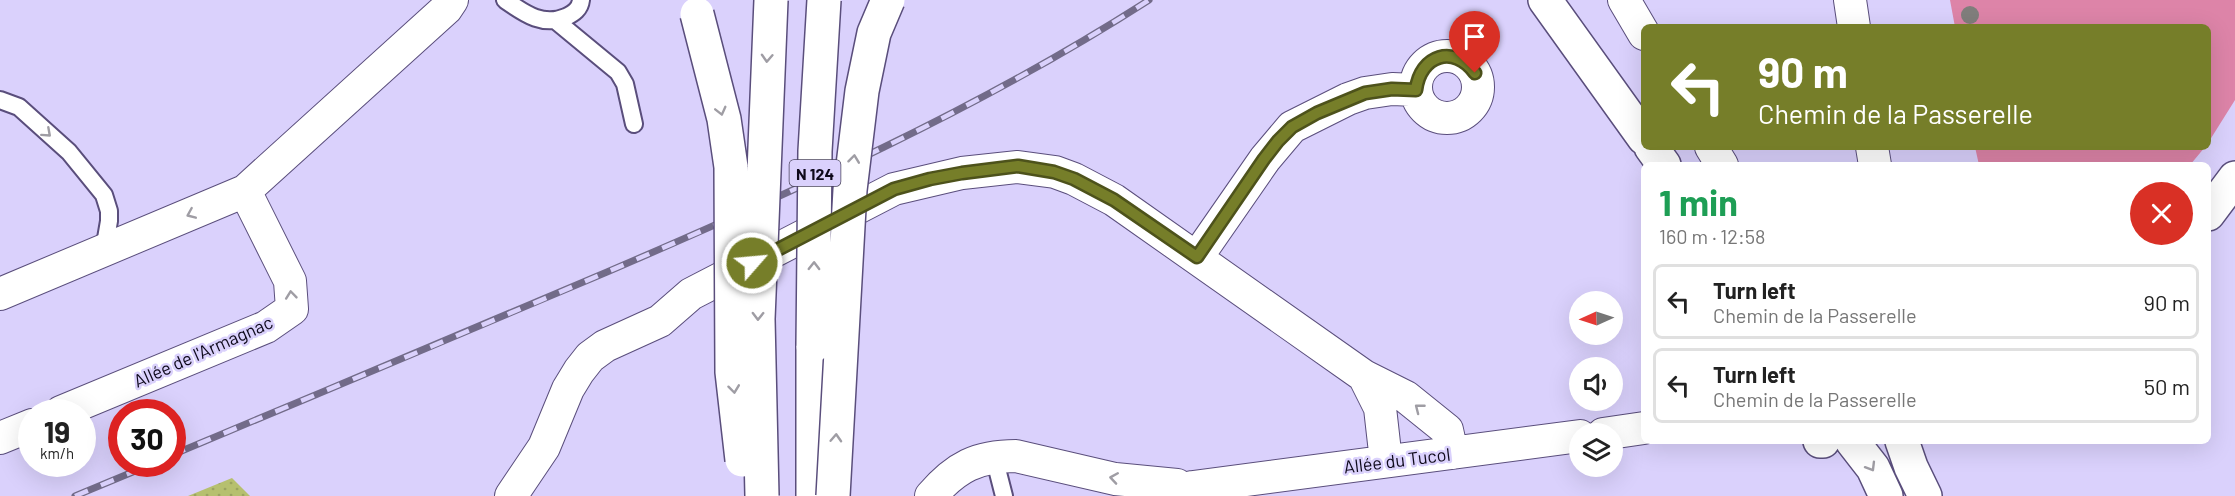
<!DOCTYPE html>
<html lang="en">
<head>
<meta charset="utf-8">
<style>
  body { margin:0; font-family:Barlow,sans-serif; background:#f2f2f2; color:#222; height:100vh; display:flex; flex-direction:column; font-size:22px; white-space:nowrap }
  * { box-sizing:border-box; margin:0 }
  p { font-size:20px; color:#767676 }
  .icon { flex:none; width:33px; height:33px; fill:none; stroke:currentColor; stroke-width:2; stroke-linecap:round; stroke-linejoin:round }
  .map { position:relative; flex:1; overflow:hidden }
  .sheet { position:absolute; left:1641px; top:162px; width:570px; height:282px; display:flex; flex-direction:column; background:#fff; border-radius:9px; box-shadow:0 6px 24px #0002 }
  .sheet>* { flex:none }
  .guide { position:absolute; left:1641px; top:24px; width:570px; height:126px; border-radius:9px; box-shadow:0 6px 24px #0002; background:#767e29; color:#fff; overflow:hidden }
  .needle { width:39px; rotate:267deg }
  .buttons { position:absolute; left:1569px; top:291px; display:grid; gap:12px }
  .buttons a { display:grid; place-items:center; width:54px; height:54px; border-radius:50%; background:#fff; box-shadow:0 6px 24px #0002; font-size:30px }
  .speed { position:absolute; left:18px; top:399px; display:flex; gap:12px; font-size:30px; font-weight:700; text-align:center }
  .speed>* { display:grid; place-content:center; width:78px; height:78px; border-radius:50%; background:#fff; box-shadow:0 6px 24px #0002; line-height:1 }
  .speed small { font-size:15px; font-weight:400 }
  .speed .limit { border:9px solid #d22; background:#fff; color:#111 }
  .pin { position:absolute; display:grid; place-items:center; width:51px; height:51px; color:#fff; margin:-62px -26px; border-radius:50% 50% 50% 0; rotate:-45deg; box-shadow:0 0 6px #0007 }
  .pin .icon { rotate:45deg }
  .me { position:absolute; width:66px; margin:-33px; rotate:63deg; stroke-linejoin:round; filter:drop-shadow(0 0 4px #0008) }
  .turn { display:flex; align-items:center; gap:21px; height:126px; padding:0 18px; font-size:27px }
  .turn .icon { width:78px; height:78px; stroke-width:2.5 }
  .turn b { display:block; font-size:42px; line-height:51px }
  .round { display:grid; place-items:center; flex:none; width:63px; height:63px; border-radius:32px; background:#f2f2f2 }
  .headline { display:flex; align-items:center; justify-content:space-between; height:102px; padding:0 18px }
  h1 { font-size:36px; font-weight:700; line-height:45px; color:#1e9e55 }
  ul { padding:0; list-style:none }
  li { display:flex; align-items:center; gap:18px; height:75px; margin:0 12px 9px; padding:0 6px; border:3px solid #e0e0e0; border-radius:9px }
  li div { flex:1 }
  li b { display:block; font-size:22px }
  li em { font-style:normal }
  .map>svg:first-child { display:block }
  .grass { fill:url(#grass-dots) }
  .water { fill:#dd84a8 }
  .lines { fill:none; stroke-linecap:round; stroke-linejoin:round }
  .lane-casing { stroke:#5a4e7c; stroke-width:20 }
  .street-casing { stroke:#5a4e7c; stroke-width:34 }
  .secondary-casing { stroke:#5a4e7c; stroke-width:36 }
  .highway-casing { stroke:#5a4e7c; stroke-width:36 }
  .lane { stroke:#fff; stroke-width:16 }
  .street { stroke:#fff; stroke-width:32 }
  .secondary { stroke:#fff; stroke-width:33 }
  .highway { stroke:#fff; stroke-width:33 }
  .rail-casing { stroke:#726b89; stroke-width:7 }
  .rail { stroke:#dad1fc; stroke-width:4.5; stroke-dasharray:14; stroke-linecap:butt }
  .highway-bridge-casing { stroke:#5a4e7c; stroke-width:36; stroke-linecap:butt }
  .highway-bridge { stroke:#fff; stroke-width:33 }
  .tree { fill:#807e7c }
  .oneway { stroke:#9f9da4 }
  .route-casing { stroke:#4d521b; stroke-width:15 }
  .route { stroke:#767e29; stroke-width:10 }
  .labels { text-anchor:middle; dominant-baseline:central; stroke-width:5; stroke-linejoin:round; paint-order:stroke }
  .shield { fill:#dad1fc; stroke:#4b455e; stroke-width:1.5 }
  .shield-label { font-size:16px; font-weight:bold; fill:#0e091b }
  .street-label { font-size:18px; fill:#0e091b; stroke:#dad1fc }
</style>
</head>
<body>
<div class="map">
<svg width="2235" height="496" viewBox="0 0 2235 496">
  <defs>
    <pattern id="grass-dots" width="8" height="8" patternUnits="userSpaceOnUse" patternTransform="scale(1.5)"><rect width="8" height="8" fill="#b6c06f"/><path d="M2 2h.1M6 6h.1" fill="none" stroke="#9ba460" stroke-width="1.8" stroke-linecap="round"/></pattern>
  </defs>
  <rect width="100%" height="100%" fill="#dad1fc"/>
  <!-- grass -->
  <path class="grass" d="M232,478l18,18h-62z"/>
  <!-- water -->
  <path class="water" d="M1950,0h285v100l-27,43v-116h-253z
    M1975,147h230l-15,18h-211z"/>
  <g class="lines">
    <defs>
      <path id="lane" d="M505,0c19,13 37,27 61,17 8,-4 14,-8 15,-17
        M555,20l63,52 7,12 9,40
        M0,100l19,7 50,45 35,43 5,16v10l-5,29
        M994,457l10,39"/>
      <path id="street" d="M1624,0l20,34
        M1850,0l4,27
        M1416 87a31 31 0 1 1 62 0a31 31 0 1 1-62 0Z
        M1711,147l11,18
        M1872,147l3,18
        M1197,257l68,-98 27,-32 56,-28 17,-6 27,-4 24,1
        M0,294l245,-103 201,-182 6,-9
        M1364,376l16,32 6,53
        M61,412l205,-85 26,-18 -2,-28 -45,-90
        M1603,434l41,-6
        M0,438l32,-13
        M511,496l33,-49 24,-58 11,-18 11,-14 15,-11 55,-25 31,-27 203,-105 68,-16 56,-6 37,5 19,7 40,21 250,176 42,21 41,33 5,23
        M931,496c25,-29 46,-40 85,-40l99,23 62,6
        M1150,496l43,-9 387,-51"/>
      <path id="secondary" d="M1545,0l99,138
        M1651,147l13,18
        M2208,214l27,-36
        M1820,441h3
        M1852,441l21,27 13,28
        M1902,441l9,26 14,29"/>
      <path id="highway" d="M813,496v-150"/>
    </defs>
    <!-- lane casing -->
    <use href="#lane" class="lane-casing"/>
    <!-- street casing -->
    <use href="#street" class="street-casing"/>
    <!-- secondary casing -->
    <use href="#secondary" class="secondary-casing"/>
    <!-- highway casing -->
    <use href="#highway" class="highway-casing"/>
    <!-- lane -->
    <use href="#lane" class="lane"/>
    <!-- street -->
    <use href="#street" class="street"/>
    <!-- secondary -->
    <use href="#secondary" class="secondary"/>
    <!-- highway -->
    <use href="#highway" class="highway"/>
    <defs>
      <path id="rail" d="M172,455c145,-61 290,-121 435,-183 186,-80 371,-162 542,-272
        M75,496l77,-32"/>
    </defs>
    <!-- rail casing -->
    <use href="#rail" class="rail-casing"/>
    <!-- rail -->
    <use href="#rail" class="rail"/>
    <defs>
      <path id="highway-bridge" d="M697,14l27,105 7,48 1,205 10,88
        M813,346l2,-195 9,-151
        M762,496l-4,-177 13,-319
        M833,496l17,-306 12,-99 12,-58 14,-33"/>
    </defs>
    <!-- highway-bridge casing -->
    <use href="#highway-bridge" class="highway-bridge-casing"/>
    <!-- highway-bridge -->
    <use href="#highway-bridge" class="highway-bridge"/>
  </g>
  <!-- trees -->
  <circle class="tree" cx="1970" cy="15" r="9"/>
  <!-- one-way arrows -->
  <defs><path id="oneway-chevron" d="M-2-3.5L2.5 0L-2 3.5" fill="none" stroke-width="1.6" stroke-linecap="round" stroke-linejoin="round" transform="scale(1.5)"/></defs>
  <g class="oneway">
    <use href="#oneway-chevron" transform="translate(767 58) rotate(93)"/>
    <use href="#oneway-chevron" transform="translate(721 111) rotate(76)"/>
    <use href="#oneway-chevron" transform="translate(47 133) rotate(42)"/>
    <use href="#oneway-chevron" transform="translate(854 159) rotate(-83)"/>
    <use href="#oneway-chevron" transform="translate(191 214) rotate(157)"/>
    <use href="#oneway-chevron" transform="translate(814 266) rotate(-89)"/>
    <use href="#oneway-chevron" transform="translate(291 295) rotate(-96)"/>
    <use href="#oneway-chevron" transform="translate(758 316) rotate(91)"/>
    <use href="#oneway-chevron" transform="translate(734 389) rotate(83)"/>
    <use href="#oneway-chevron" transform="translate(1419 408) rotate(-142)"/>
    <use href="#oneway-chevron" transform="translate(836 438) rotate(-87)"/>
    <use href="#oneway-chevron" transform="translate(1871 467) rotate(59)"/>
    <use href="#oneway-chevron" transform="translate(1114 478) rotate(-171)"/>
  </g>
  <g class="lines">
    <defs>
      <path id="route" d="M752,263l142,-74 36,-10 32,-6 56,-7 36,6 20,7 40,21 83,57 67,-98 14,-18 14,-14 25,-14 48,-20 27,-4 24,1c4,-35 38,-46 59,-17"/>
    </defs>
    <!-- route casing -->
    <use href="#route" class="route-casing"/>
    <!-- route -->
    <use href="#route" class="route"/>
  </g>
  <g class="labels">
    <!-- shield labels -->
    <rect class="shield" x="789.5" y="160" width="51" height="26" rx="4.5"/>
    <g class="shield-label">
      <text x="815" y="173">N 124</text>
    </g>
    <!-- street labels -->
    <g class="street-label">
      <text transform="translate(203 351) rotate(-24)">Allée de l'Armagnac</text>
      <text transform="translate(1397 460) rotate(-7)">Allée du Tucol</text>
    </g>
  </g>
</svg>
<div class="buttons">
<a><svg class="needle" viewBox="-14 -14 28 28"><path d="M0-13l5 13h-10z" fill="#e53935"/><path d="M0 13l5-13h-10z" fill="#767676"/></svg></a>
<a><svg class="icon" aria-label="sound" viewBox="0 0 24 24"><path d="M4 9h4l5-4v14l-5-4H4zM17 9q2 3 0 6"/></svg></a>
<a><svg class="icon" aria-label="layers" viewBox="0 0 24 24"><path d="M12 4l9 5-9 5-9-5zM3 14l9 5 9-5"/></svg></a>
</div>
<div class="speed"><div>19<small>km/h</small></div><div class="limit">30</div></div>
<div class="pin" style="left:1475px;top:73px;background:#d93025"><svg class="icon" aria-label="arrive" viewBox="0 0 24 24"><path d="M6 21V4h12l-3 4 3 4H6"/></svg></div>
<svg class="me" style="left:752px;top:263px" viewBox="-20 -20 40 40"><circle r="17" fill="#767e29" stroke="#fff" stroke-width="3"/><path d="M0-11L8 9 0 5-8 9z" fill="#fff"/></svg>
<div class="guide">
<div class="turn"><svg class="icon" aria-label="left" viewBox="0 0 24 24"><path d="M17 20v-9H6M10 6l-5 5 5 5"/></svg><div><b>90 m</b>Chemin de la Passerelle</div></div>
</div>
<section class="sheet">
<div class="headline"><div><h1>1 min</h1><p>160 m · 12:58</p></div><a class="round" style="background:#d93025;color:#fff"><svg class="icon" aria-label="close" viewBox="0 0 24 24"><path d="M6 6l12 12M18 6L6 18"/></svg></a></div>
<ul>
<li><svg class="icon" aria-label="left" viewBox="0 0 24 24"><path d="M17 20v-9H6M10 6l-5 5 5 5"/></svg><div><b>Turn left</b><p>Chemin de la Passerelle</p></div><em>90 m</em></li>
<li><svg class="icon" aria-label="left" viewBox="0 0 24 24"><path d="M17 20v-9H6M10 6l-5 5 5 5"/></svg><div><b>Turn left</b><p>Chemin de la Passerelle</p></div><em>50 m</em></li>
</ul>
</section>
</div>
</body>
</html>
